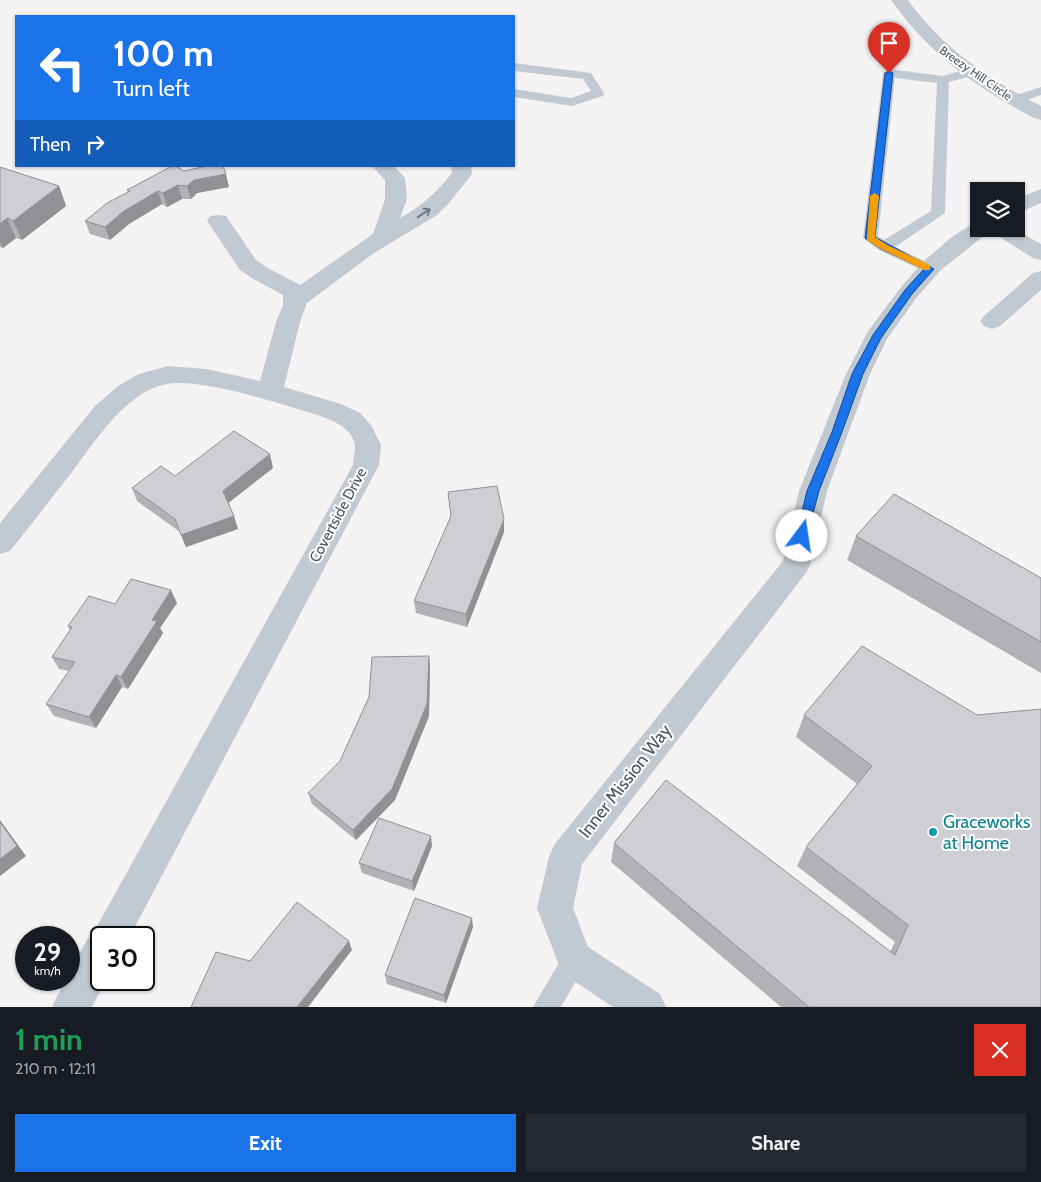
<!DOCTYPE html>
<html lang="en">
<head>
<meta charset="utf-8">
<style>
  body { margin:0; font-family:Cabin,sans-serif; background:#242831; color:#f1f3f6; height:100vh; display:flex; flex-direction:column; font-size:19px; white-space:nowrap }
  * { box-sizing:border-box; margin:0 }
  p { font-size:16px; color:#9ea1a6 }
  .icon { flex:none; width:28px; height:28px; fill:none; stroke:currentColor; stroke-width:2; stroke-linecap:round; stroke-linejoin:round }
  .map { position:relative; height:1007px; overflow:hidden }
  .side { display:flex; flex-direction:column; background:#171b24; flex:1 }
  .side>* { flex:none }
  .top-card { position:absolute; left:15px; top:15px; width:500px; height:152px; border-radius:0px; box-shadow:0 1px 4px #0004; background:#1a73e8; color:#fff; overflow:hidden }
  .controls { position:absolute; left:970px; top:182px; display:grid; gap:10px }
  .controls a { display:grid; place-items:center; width:55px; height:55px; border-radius:0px; background:#171b24; box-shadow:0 1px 4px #0004; font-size:25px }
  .speed { position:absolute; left:15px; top:926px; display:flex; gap:10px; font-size:25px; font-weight:700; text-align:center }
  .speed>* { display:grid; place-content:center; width:65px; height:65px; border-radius:50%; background:#171b24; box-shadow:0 1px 4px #0004; line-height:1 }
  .speed small { font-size:12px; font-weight:400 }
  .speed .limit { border:2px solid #111; border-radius:8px; background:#fff; color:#111 }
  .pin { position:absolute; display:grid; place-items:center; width:42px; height:42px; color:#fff; margin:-51px -21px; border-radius:50% 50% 50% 0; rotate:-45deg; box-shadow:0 0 5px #0007 }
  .pin .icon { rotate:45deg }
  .me { position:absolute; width:55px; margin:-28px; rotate:14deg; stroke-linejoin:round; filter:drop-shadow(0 0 4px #0008) }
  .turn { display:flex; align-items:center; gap:18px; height:105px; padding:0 15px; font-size:22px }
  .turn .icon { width:65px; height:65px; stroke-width:2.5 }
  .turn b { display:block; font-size:35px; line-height:42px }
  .then { display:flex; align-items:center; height:48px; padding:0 15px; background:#0003; gap:10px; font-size:19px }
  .round { display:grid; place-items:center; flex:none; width:52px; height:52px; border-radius:0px; background:#242831 }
  .head { display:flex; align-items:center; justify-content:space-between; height:85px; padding:0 15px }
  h1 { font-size:30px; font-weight:700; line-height:38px; color:#1e9e55 }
  .primary-button { display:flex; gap:10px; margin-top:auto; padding:10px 15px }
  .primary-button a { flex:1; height:58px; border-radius:0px; background:#1a73e8; color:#fff; font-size:20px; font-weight:700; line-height:58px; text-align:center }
  .primary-button a+a { background:#242831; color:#f1f3f6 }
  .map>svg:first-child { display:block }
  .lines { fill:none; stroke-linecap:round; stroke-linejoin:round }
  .lane { fill:#c1cad2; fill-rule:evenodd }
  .street { fill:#c1cad2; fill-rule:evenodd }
  .wall { fill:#b0b2b7 }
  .shaded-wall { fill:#909195 }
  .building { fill:#cdcfd5; stroke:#909195 }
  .oneway { stroke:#6e7983 }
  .route { fill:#1a73e8; stroke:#114b97 }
  .slow { fill:#f59e0b }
  .culture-dot { fill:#0f9aa8; stroke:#fff; stroke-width:2 }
  .labels { text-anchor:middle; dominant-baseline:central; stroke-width:4; stroke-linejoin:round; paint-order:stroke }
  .far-street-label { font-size:12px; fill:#4a5661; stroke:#fff }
  .street-label { font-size:15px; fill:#4a5661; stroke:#fff }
  .near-street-label { font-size:18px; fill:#4a5661; stroke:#fff }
  .near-culture-label { font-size:18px; fill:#0d838f; stroke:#fff; text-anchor:start }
</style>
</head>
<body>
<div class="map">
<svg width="1041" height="1007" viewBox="0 0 1041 1007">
  <rect width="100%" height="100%" fill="#f5f3f3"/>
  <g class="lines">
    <!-- lane -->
    <path class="lane" d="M514,63l77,10 13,20 -1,3 -31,10 -58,-9v-8l57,9 20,-7 -8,-12 -69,-8z
      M971,68l4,1 2,3 -2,3 -26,7 -4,131 -50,34 40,19 3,3 -3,3 -5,2 -51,-24 -16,-12 20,-165 6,-4 54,7zM895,78l42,5 -6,128 -47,29 -6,-4z
      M1041,87v8l-26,9 -6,-4 1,-3z
      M575,947l9,4 4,9 -27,47h-28l33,-56z"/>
    <!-- street -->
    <path class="street" d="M891,0h17c34,47 81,80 133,106v14l-7,-2c-57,-30 -106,-65 -143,-118z
      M372,166h22l11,12 2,21 -7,19c23,-13 35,-24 52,-45l-1,-7h20l1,8 -23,29 -12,12 -63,38 -67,50 -7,19 -16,65 57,17 19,9 11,12 10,20 -2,20 -250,473h-28v42h5l-14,27h-40l13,-27h4v-7l19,-35 3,-1 262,-472c0,-6 2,-13 2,-19 -2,-22 -34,-30 -51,-35 -32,-10 -105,-33 -137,-27 -42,7 -74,61 -98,92 -20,25 -39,50 -59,75l-10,3v-31l95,-117 23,-20 21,-12 29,-8 38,3 54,12 16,-59 7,-17v-10l-33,-18 -10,-7 -33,-49 3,-5 8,-1 8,1 30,44 10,7 34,18 73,-51 12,-35v-19z
      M1041,189v14l-25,11v-15z
      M979,223v6h35l27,15v16l-8,-2 -43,-27 -49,39 -24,27 -30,42 -17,35 -43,117 -17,74 -4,8 -224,291 -9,44 15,39 72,47 6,13h-53l-51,-34 -25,-65 12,-51 5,-12 229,-284 16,-70 47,-117 22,-43 33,-44 24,-27 27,-23 20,-13z
      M1041,271v19l-41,36 -8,3 -8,-3 -4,-5 4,-5 49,-43z"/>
  </g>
  <!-- wall -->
  <path class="wall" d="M0,167l59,19 7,20 -44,34 -6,-2 -13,10 -3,-1z
    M184,171l45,16 -32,6 -6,6h-9l-15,8 -5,-3 -33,20 -19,16 -20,-6 -5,-13 43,-29 -1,-2z
    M273,468l-45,35 10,26 -52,18 -6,-15 -43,-31 -5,-13 43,-12z
    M448,492l56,40 -37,95 -51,-14 -2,-12 37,-84z
    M856,536l185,42v95l-194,-113z
    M177,603l-17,25 3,5 -35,56 -6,-2 -26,41 -42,-12 -8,-12 23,-33 -10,-2 -7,-12 18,-27 -2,-4 47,-22z
    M429,656l1,12 -1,48 -34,84 -39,40 -44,-36 -4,-11 32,-32z
    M804,715h173l64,292h-260l-170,-145 3,-19 276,109 5,-10 -98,-76 9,-19 51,-63 -61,-47z
    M432,846l-18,45 -52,-18 -3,-10z
    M473,927l-27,76 -59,-19 -2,-9z"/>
  <!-- shaded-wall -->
  <path class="shaded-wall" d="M226,174l3,13 -32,6 -6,6 -4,-13 7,-6z
    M178,185l4,14 -15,8 -4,-14z
    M59,186l7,20 -44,34 -9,-19z
    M158,191l4,13 -33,20 -19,16 -5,-13 19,-16z
    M7,218l9,20 -13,10 -3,-6v-18z
    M270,454l3,14 -46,36 -4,-13z
    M234,516l4,13 -52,18 -5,-12z
    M504,519v13l-37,95 -1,-13z
    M171,590l6,13 -17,25 3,5 -35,56 -7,-12 31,-57z
    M429,656l1,12 -1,48 -34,84 -39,40 -3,-10z
    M116,675l6,12 -26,41 -7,-11z
    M0,820l26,36 -26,20z
    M431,836l1,10 -18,45 -2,-10z
    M472,918l1,9 -27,76 -2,-8z
    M349,941l3,9 -44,57h-11z"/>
  <!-- building -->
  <path class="building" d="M172,166h4l8,5 23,-5h16l3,8 -32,6 -7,6 -9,-1 -15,8 -5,-2 -34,20 -19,16 -20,-6 22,-18 23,-12 -3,-1z
    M0,167l59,19 -46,35 -6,-3 -7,6z
    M234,431l36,23 -47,37 11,25 -53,19 -6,-16 -43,-31 29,-22 14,10z
    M497,486l7,33 -38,95 -52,-13 37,-85 -3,-24z
    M894,494l147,84v64l-185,-106z
    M131,579l40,11 -19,30 5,1 -36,56 -5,-2 -27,42 -43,-13 29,-42 -23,-5 20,-30 -4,-1 21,-30 26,8z
    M862,646l115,69 64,-6v298h-232l-195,-164 52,-63 229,175 13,-30 -102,-78 66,-81 -68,-51z
    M429,656l-2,48 -35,85 -39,41 -45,-37 32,-32 29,-64 3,-40z
    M379,818l52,18 -19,45 -53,-18z
    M0,822l17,24 -17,13z
    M415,898l57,20 -28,77 -59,-20z
    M297,902l52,39 -52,66h-106l25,-55 34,9z"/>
  <!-- one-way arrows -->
  <defs><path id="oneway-shaft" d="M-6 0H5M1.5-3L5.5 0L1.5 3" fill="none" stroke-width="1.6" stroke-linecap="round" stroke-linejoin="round" transform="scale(1.25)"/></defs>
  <use class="oneway" href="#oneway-shaft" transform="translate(424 213) rotate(-33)"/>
  <!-- route -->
  <path class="route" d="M889,71l4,2 -18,164 59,32 -22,25 -31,44 -18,36 -21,58 -23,59 -12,45 -5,5 -6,-5 11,-45 25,-59 20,-58 21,-39 32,-45 19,-21 -43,-20 -16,-11 20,-165z"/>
  <!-- slow -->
  <path class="slow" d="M875,193l4,3 -4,41 12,8 43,20v5h-6l-43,-21 -14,-9 3,-44z"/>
  <!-- markers -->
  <circle class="culture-dot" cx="933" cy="832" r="5"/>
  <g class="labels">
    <!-- far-street labels -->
    <g class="far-street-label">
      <text transform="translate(976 73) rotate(35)">Breezy Hill Circle</text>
    </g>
    <!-- street labels -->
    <g class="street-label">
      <text transform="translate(338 515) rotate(-62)">Covertside Drive</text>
    </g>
    <!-- near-street labels -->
    <g class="near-street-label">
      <text transform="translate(625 781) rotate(-52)">Inner Mission Way</text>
    </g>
    <!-- near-culture labels -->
    <g class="near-culture-label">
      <text x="943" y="822">Graceworks<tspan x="943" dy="21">at Home</tspan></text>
    </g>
  </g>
</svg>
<div class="controls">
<a><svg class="icon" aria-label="layers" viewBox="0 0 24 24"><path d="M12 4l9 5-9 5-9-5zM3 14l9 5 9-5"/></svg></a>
</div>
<div class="speed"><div>29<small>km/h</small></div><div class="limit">30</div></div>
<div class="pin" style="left:889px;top:73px;background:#d93025"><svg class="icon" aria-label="arrive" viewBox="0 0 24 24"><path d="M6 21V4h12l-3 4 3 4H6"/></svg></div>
<svg class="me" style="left:802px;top:536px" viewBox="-20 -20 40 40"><circle r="19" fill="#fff"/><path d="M0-13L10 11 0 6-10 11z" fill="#1a73e8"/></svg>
<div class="top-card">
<div class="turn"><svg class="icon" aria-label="left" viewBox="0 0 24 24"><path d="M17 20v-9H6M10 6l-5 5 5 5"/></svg><div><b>100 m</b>Turn left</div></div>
<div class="then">Then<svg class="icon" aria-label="right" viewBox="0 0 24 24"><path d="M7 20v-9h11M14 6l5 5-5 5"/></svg></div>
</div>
</div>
<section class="side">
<div class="head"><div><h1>1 min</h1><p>210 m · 12:11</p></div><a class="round" style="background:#d93025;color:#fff"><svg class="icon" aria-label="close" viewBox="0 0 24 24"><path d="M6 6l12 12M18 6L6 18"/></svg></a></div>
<div class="primary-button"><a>Exit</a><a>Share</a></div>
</section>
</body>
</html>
